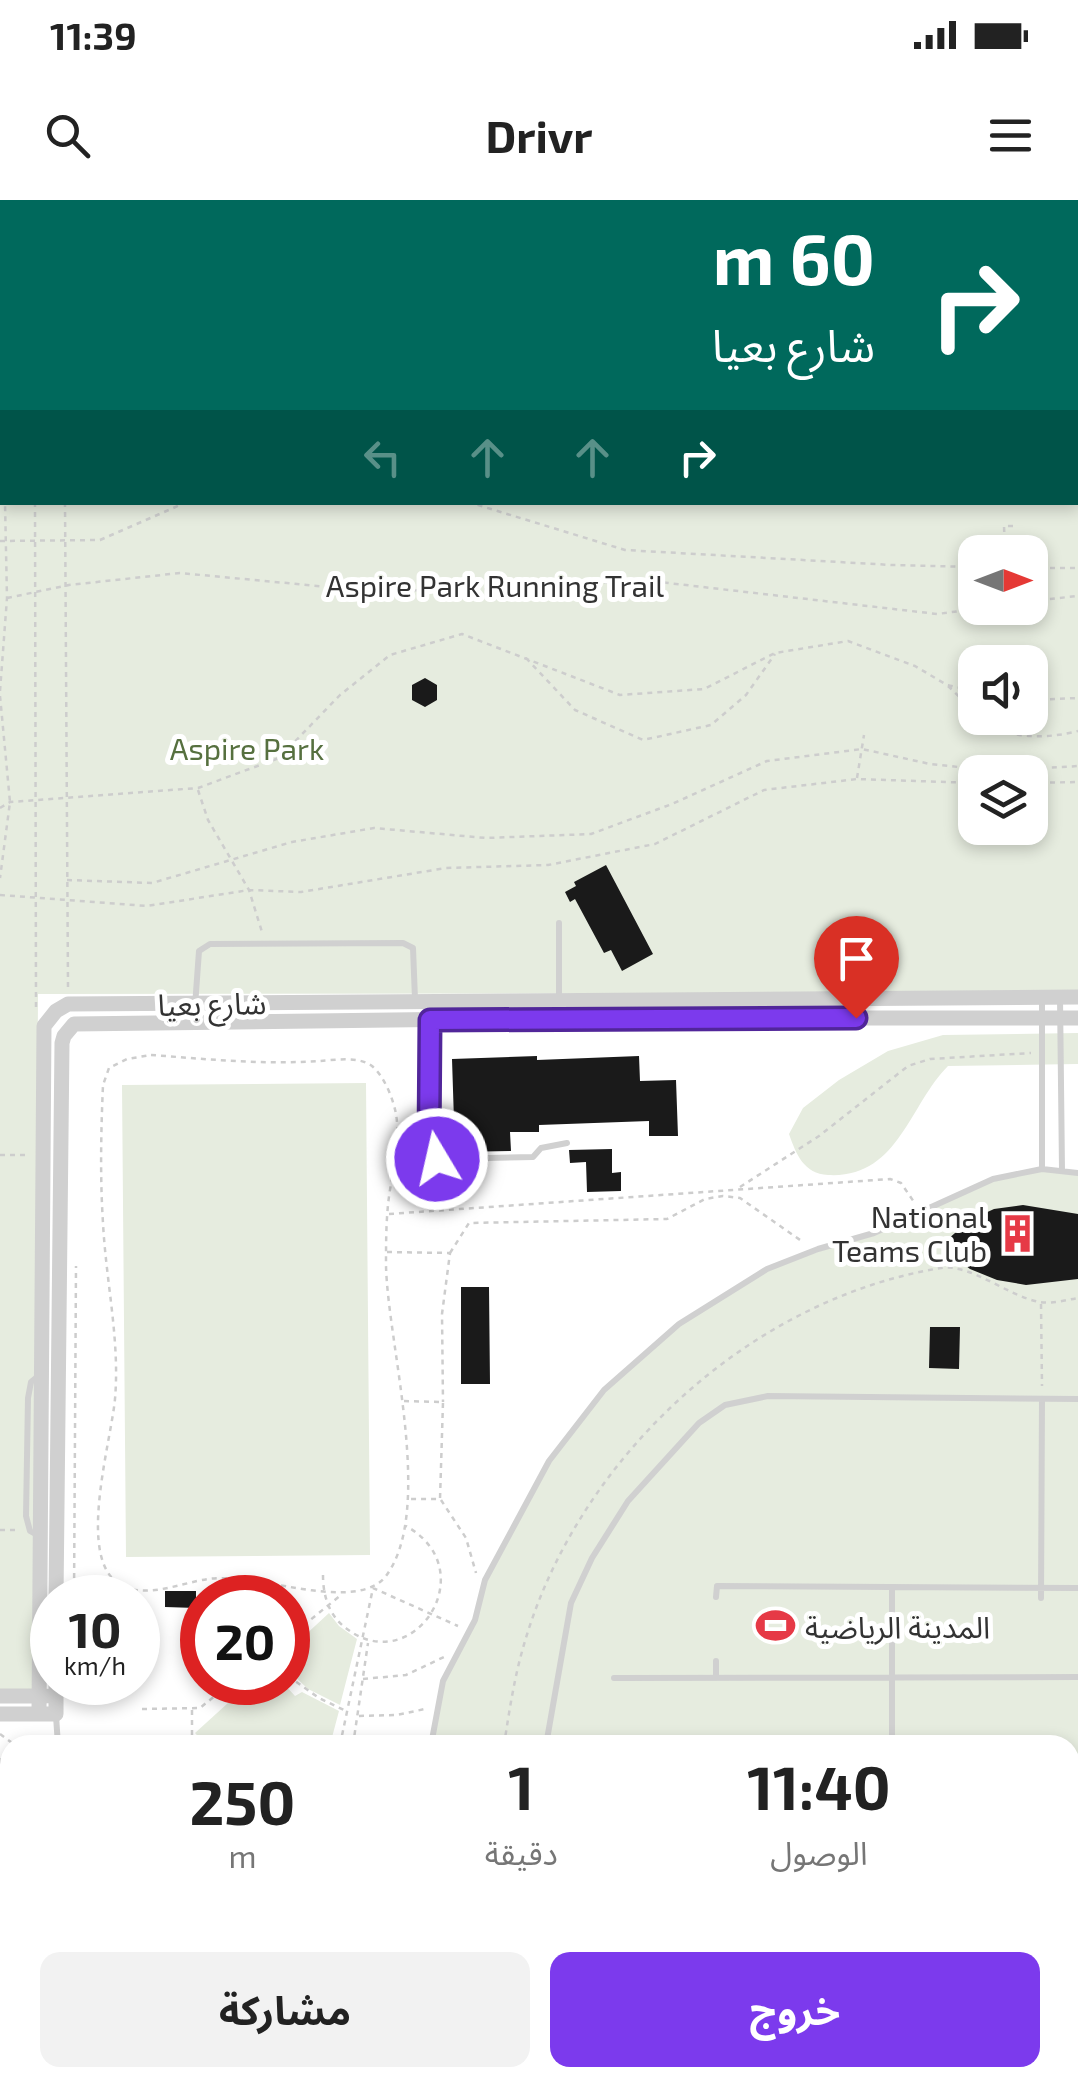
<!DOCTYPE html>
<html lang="ar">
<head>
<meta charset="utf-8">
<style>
  body { margin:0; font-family:"Exo 2","Noto Sans Arabic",sans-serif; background:#f2f2f2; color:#222; direction:rtl; height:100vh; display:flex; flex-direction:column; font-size:38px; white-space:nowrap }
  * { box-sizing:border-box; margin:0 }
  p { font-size:32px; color:#767676 }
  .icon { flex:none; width:55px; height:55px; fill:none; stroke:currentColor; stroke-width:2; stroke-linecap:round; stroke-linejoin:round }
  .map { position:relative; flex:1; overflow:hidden; direction:ltr }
  .side { position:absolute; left:0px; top:1535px; width:1080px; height:352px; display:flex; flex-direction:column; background:#fff; border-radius:30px 30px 0 0; box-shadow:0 5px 15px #0003; direction:rtl }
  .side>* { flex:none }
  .top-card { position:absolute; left:0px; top:0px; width:1080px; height:305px; box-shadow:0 5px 15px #0003; direction:rtl; background:#00695c; color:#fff; overflow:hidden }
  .needle { width:65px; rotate:90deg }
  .fabs { position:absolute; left:958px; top:335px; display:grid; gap:20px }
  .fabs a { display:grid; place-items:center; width:90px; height:90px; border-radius:20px; background:#fff; box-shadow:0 5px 15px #0003; font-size:50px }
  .speed { position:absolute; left:30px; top:1375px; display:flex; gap:20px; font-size:50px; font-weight:700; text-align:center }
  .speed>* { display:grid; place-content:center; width:130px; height:130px; border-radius:50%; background:#fff; box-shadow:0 5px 15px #0003; line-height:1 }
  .speed small { font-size:25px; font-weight:400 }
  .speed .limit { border:15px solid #d22; background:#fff; color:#111 }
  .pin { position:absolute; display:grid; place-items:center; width:85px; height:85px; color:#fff; margin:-102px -42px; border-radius:50% 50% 50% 0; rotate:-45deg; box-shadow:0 0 10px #0007 }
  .pin .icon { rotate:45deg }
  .me { position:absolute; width:110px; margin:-55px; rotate:351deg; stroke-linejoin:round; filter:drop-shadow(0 0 8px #0008) }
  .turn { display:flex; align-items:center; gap:35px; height:210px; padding:0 40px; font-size:45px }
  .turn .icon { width:130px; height:130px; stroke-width:2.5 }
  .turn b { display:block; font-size:70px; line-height:85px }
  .lanes { display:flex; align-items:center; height:95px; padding:0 40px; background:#0003; justify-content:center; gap:50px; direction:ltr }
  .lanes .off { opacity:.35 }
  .eta { display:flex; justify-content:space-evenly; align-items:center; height:170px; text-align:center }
  .eta b { font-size:60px; font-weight:700; line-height:70px }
  .primary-button { display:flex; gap:20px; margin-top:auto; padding:20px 40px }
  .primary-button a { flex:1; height:115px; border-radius:20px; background:#7c3aed; color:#fff; font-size:40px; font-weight:700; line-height:115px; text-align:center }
  .primary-button a+a { background:#f2f2f2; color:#222 }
  .status { display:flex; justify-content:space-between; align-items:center; height:70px; padding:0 50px; background:#fff; direction:ltr }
  .status svg { height:28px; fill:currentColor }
  header { display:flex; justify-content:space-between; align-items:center; height:130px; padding:0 40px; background:#fff; font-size:45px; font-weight:700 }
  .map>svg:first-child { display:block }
  .green { fill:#e6ecdf; fill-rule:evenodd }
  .building { fill:#1a1a1a }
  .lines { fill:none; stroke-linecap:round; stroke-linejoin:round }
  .path { stroke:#cdcdcd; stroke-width:2.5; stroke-dasharray:5 5; stroke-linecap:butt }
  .service { stroke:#d0d0d0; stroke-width:6 }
  .minor { stroke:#d0d0d0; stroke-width:12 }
  .tertiary { stroke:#d0d0d0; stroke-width:15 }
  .route-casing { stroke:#51269a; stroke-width:25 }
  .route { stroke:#7c3aed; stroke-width:18 }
  .labels { text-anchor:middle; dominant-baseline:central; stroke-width:10; stroke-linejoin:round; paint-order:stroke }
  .street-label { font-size:30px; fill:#333; stroke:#fff }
  .park-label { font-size:30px; fill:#56703f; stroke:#fff }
  .poi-label { font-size:30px; fill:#333; stroke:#fff; text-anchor:end }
</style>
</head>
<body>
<div class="status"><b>11:39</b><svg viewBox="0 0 49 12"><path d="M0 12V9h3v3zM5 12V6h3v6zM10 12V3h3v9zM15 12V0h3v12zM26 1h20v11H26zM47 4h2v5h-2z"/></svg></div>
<header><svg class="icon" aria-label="menu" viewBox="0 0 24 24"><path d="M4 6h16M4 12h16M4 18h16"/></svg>Drivr<svg class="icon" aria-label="search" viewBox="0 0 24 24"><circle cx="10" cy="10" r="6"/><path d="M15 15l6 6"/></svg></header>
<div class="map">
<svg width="1078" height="1886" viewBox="0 0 1078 1886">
  <rect width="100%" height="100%" fill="#fff"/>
  <!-- green -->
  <path class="green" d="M0,195l2,107h1076v-63v554l-1040,1 -4,697 -34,-1zM975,352h55v56h-55zM975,462h55v56h-55zM975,572h55v56h-55z
    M1078,833v31l-130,2c-39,39 -50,113 -120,109 -24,-1 -32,-21 -39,-41l14,-26 36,-28 49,-29 55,-16z
    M366,883l4,472 -244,2 -4,-472z
    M1042,969l36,4v913h-1003l-1,-8h996v-333h-639l12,-64 32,-61 10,-40 64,-119 55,-71 75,-66 88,-55 107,-36 119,-54z
    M329,1413l10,13 18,13 -17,66 -32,-16 -20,-19v-19z
    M250,1483h33l12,13 7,-4 37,19 -9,34h-124l-11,-12z"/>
  <!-- building -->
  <path class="building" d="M425,478l12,7v15l-12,7 -13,-7v-15z
    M606,665l47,89 -31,17 -11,-21 -7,3 -29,-54 -5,3 -5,-10 11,-6 -2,-4z
    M537,856v4l102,-4 1,25 36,-1 2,56h-29v-15l-110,4v7h-29l1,19 -56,1 -3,-93z
    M612,949v24l9,-1v19l-34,1 -1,-30 -16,1 -1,-13z
    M1023,1005l55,9v65l-52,6 -29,-5 -27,-11 -30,-23 30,-26 24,-11z
    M461,1087h28l1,97h-29z
    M930,1127h30l-1,42 -30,-1z
    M165,1391h31v17l-31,-1z"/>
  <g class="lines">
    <!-- path -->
    <path class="path" d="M0,281l2,6
      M35,302l1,507
      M65,302l3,485
      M468,302l157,48 267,15 83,2
      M0,341l100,-1 87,-38
      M1005,352l-1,-26h13
      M1030,368h48
      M7,398l62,-13 111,-12 191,18 129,-2 142,-9 295,34 46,-6
      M1030,401l48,-5
      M526,458l49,52 68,30 68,-15 35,-30 29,-41
      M948,486l27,26
      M0,491l7,-93 -2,-96
      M0,496l10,106 -10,76
      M1030,500l48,-2
      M981,518c23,22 68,21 97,13
      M857,578l7,-43
      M1030,583l48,-1
      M198,590l10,30 41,70 13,42
      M0,608l10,-6 188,-14 81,-30 61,-63 50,-40 72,-21 158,61 84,-6 71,-36 73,-12 67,25 32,19 28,6
      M67,680l85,3 140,-41 82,-14 112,10 105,-4 81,-30 95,-43 95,-12 68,15 66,7 82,-5
      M0,695l147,11 102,-16 52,2 145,-24 102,-3 107,-21 109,-54 93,-11 118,4
      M151,855c56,4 112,10 168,6 16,-1 40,-5 53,5 12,10 21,32 24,48 5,30 -5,61 -8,91 -2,20 -2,41 -2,61 2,80 49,244 0,310 -24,31 -97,9 -132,5 -15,-2 -30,-4 -46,-2 -29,4 -70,24 -95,0 -33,-33 -2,-138 2,-180 5,-59 -9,-117 -12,-176 -3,-46 -2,-92 0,-138l6,-17 18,-9z
      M0,955h26
      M740,987l79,-51 89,-70 22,-7 101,-6
      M389,1014l501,-35 11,4 13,19
      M387,1052l63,1 -8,61 1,88
      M450,1053l19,-30 198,-4 38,-20 18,-3 17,2 63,44
      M1041,1104l1,82
      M404,1201l39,1 -3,97h-32
      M441,1300l25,38 10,35
      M0,1330h18
      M323,1375c0,21 6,41 24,54 67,50 138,-59 59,-103
      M74,1398l2,-332
      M288,1438l53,-43
      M288,1476l31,22 27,13
      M363,1479l43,-4 38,-18
      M142,1509l58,-1 32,-26
      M192,1510v26l9,9
      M359,1516l38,-1 28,-6
      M0,1534l15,11
      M340,1545l33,-157 85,38
      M353,1545l15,-102
      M504,1545c5,-32 10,-66 19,-97 52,-187 225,-349 418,-380 29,-5 68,29 99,34 13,2 26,-2 38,-4
      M53,1878v8
      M523,1878l5,8
      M567,1878l5,8
      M613,1878l6,8"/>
    <!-- service -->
    <path class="service" d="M151,0v2
      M821,0v2
      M366,2v-2
      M987,2v-2
      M0,83l2,2
      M0,177l2,-5
      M1060,797l2,173
      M559,798v-75
      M194,820l5,-69 11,-7 193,-1 10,5 2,51
      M430,823l2,133 11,3 90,-2 8,-9 26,-5
      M1042,969v-169
      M37,1177l-6,5 -3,16 -2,118 4,15 9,5
      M716,1397l1,-11 361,2
      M1041,1398l1,-199
      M614,1478l464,-1
      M716,1478v-17
      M56,1516l2,29
      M431,1545l12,-64 32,-61 10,-40 64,-119 55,-71 75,-66 88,-55 51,-20 56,-16 119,-54 49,-10 36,4
      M546,1545l25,-142 21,-45 36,-57 71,-78 26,-18 43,-9 310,3
      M892,1545v-157
      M0,1561l10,5
      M1070,1665h8
      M0,1799h10
      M0,1823h10
      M0,1848l10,-1
      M74,1878l1,8
      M410,1886v-8
      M1068,1886l10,-21"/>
    <!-- minor -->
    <path class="minor" d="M51,2v-2
      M64,2v-2
      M910,2v-2"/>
    <!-- tertiary -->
    <path class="tertiary" d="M56,1398l6,-555 2,-7 10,-12 485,-6h519
      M0,1496h46
      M0,1514h56v-32
      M39,1514l5,-688 12,-15 12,-7 1010,-7"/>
  </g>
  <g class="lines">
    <defs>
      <path id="route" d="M437,959l-5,-3 -3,-12 1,-124 426,-2"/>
    </defs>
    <!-- route casing -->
    <use href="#route" class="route-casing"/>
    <!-- route -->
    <use href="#route" class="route"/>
  </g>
  <!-- icons -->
  <defs>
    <symbol id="building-bare" viewBox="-9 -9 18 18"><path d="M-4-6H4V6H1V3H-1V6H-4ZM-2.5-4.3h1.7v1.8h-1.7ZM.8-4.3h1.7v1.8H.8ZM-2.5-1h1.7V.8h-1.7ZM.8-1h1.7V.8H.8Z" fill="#e63946" stroke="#fff" stroke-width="2.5" paint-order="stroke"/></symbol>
    <symbol id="stadium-bare" viewBox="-9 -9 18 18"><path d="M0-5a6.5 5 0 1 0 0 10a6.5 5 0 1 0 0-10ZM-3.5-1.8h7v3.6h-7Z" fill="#e63946" stroke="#fff" stroke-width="2.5" paint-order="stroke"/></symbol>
  </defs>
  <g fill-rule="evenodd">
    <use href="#building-bare" x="990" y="1006" width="55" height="55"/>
    <use href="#stadium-bare" x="748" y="1398" width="55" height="55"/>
  </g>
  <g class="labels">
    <!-- street labels -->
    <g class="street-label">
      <text x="495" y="385">Aspire Park Running Trail</text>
      <text transform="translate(212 803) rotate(-1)">شارع بعيا</text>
    </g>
    <!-- park labels -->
    <g class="park-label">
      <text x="247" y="548">Aspire Park</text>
    </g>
    <!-- poi labels -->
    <g class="poi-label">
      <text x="987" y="1016">National<tspan x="987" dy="34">Teams Club</tspan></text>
      <text x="805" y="1426" text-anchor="start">المدينة الرياضية</text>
    </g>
  </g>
</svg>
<div class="fabs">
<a><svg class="needle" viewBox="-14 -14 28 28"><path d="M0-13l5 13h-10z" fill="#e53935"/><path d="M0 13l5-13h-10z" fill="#767676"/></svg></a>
<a><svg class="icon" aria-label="sound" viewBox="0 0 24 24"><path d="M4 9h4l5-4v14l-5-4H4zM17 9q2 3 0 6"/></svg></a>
<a><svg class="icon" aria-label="layers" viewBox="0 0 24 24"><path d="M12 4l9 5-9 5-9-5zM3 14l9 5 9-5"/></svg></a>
</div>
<div class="speed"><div>10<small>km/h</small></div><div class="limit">20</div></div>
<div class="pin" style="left:856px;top:818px;background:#d93025"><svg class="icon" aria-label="arrive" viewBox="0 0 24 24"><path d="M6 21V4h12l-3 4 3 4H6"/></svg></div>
<svg class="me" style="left:437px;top:959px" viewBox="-20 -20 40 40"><circle r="17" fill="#7c3aed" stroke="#fff" stroke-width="3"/><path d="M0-11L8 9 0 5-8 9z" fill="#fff"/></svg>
<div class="top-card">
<div class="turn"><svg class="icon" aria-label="right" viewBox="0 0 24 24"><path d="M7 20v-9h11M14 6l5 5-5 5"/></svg><div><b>60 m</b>شارع بعيا</div></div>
<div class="lanes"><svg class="icon off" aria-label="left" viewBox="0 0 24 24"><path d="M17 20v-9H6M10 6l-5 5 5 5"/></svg><svg class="icon off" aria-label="ahead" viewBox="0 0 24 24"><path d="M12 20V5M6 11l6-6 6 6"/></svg><svg class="icon off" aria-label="ahead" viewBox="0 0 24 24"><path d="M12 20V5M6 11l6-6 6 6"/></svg><svg class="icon" aria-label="right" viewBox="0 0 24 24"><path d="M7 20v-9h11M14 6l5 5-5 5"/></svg></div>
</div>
<section class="side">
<div class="eta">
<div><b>11:40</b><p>الوصول</p></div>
<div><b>1</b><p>دقيقة</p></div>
<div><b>250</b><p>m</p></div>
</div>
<div class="primary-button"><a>خروج</a><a>مشاركة</a></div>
</section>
</div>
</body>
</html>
